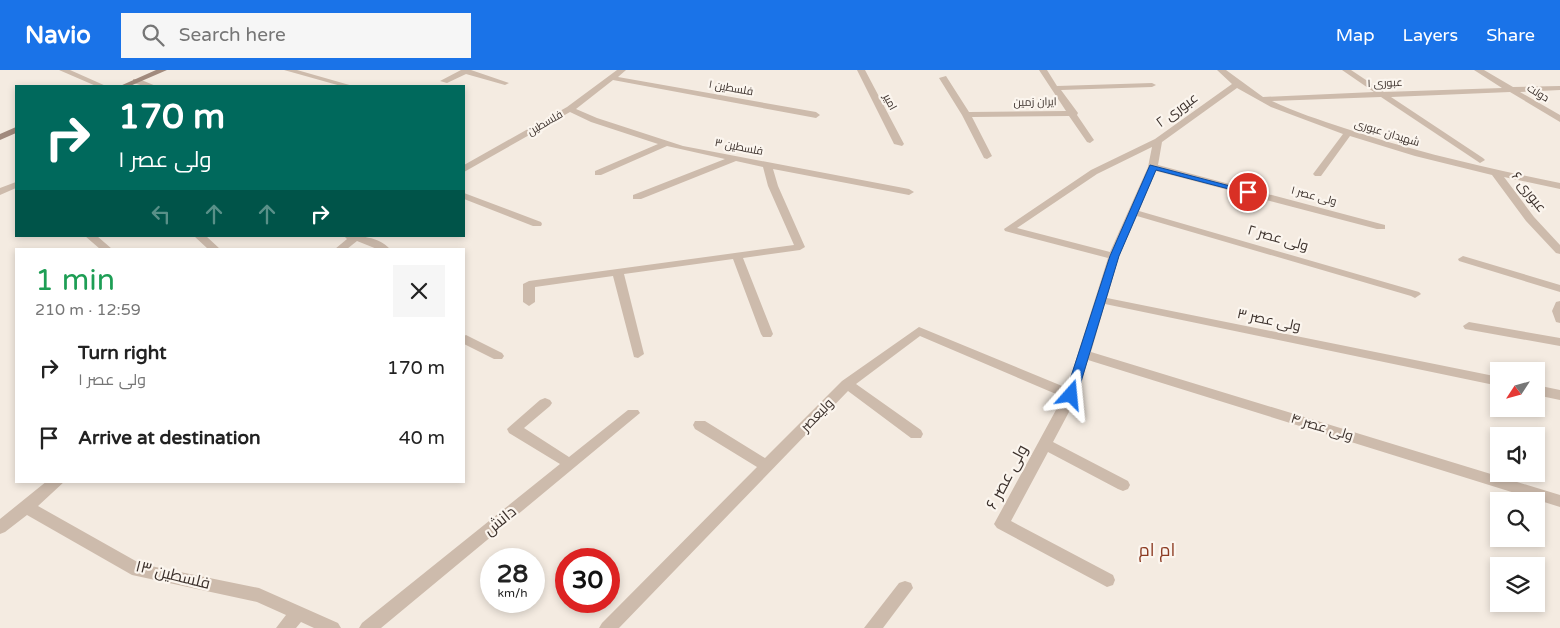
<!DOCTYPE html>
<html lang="en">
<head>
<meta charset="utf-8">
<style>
  body { margin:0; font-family:"Varela Round",Cairo,sans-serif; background:#f6f6f6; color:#222; height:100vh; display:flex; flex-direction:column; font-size:19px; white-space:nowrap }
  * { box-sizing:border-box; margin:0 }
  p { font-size:16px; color:#767676 }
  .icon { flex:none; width:28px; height:28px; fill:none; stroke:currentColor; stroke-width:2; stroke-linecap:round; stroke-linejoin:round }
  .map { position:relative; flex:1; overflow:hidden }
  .panel { position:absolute; left:15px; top:178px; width:450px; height:235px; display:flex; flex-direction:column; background:#fff; border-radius:0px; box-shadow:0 2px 8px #0003 }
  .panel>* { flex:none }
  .banner { position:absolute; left:15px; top:15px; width:450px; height:152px; border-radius:0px; box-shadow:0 2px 8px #0003; background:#00695c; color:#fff; overflow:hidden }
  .needle { width:32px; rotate:234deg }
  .tools { position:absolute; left:1490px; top:292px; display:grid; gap:10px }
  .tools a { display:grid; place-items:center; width:55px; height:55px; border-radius:0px; background:#fff; box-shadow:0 2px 8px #0003; font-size:25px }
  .speed { position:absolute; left:480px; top:478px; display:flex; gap:10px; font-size:25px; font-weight:700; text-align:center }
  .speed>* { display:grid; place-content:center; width:65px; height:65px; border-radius:50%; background:#fff; box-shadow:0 2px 8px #0003; line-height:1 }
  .speed small { font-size:12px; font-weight:400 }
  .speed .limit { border:8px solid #d22; background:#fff; color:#111 }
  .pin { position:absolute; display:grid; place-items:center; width:42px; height:42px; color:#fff; margin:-21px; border:2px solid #fff; border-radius:50%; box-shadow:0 1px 5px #0007 }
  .me { position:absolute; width:55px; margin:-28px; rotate:18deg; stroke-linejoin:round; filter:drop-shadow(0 0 4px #0008) }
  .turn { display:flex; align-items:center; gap:18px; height:105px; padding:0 20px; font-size:22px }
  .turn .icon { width:65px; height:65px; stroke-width:2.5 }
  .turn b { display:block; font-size:35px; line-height:42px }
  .lanes { display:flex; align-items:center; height:48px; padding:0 20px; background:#0003; justify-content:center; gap:25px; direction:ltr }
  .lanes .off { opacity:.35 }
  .round { display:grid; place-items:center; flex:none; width:52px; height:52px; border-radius:0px; background:#f6f6f6 }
  .headline { display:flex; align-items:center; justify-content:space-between; height:85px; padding:0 20px }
  h1 { font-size:30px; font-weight:600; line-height:38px; color:#1e9e55 }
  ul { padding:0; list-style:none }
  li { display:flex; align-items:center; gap:15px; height:70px; padding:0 20px }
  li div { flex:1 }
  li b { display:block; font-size:19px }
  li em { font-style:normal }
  header { display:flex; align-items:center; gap:30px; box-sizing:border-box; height:70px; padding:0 25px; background:#1a73e8; color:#fff }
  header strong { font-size:24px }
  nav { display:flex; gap:28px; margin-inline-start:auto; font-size:18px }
  .search { width:350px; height:45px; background:#f6f6f6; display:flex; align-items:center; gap:12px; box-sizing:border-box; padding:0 18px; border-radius:0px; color:#767676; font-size:19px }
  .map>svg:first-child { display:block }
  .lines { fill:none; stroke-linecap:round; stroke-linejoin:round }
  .minor { fill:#cdbbac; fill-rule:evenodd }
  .secondary { fill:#a18a7d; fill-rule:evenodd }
  .route { fill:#1a73e8; stroke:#114b97 }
  .labels { text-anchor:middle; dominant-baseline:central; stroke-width:4.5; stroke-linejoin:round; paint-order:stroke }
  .far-street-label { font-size:11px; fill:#3b302b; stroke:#fbf5ee }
  .street-label { font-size:14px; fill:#3b302b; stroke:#fbf5ee }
  .near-street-label { font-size:16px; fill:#3b302b; stroke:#fbf5ee }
  .near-neighbourhood-label { font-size:18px; fill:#8c3b22; stroke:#fbf5ee }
</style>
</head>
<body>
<header>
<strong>Navio</strong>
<div class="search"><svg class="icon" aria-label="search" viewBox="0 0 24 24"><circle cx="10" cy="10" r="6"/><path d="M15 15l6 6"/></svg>Search here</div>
<nav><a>Map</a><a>Layers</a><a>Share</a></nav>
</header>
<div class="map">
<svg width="1560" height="558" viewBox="0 0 1560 558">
  <rect width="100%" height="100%" fill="#f4ebe1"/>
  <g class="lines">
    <!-- minor -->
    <path class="minor" d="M59,0h11l36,16h-10z
      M284,0h13l56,16h-12z
      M461,0h10l38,13 -4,2 -39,-11 -19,9 -7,-2z
      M617,0h9l-8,7 198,35 4,3 -4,3 -203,-38 -37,29 21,9 86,28 226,43 5,3 -5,3 -136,-26 5,17 27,61 -5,3 -57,8 30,76 -2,3h-8l-2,-3 -28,-75 -109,15 20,80 -6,4 -4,-1 -21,-81 -78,11v15l-6,4 -6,-4v-18l6,-3 265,-36 -26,-59 -5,-19 -27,-6 -95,38h-8v-4l92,-36 -58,-13 -66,29h-6v-4l63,-27 -67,-22 -21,-10 -106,60v-7l103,-58z
      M857,0h8l39,74 -2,2 -8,-2z
      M1039,0h8l10,16 95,-3 4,2 -4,2 -91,3 17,23 -1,2 17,25 -4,3 -3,-1 -18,-26 -97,1 20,39 -5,3 -3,-1 -22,-43 -23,-37 7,-2 23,36 97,-1z
      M1217,0h9l37,27 111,-5 -32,-22h9l33,22 118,-4 -28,-18h10l29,17 47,-1v4l-40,2 40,23v7l-50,-30 -119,5 92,61 2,2 -5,3 -99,-66 -109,4c23,11 48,19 72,27 71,24 143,40 216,55v6l-56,-12 30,40 26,28v9l-4,-1 -30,-32 -34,-46 -77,-19 -65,-20 -29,40h-6l-2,-2 30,-40 -72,-27 -34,-19 -75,54 -4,23 227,60v4h-8l-221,-58 -17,40 280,81 2,2 -6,4 -4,-2 -274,-80 -18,40 -12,42 392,79v9l-394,-82 -14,48 469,143v12l-472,-147 -10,35 -25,47 75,39 2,4 -2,4 -5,2 -5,-2 -70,-37 -37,69 102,54 2,5 -2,5 -6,2 -110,-59 -3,-4 69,-127 -143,-61 -64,48 65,46 2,4 -2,4h-10l-63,-47 -229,237h-20l3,-5 155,-156 -62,-38 -2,-4 2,-4h10l60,37 77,-77 77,-54 148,61 41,-130 -103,-27 -1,-2 87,-59 64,-31 77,-55zM1152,77l-4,20 -38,85 -93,-24 80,-54z
      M133,9h6l17,7h-12l-11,-3z
      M16,112v6l-16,7v-7z
      M464,123l77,29 1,2 -1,2h-8l-69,-27z
      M85,166h12l15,13h-12z
      M194,166h12l14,13h-12z
      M344,166c16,0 34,0 46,13h-13l-20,-8 -10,8h-12l12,-10z
      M1463,186l97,29v7l-101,-31 -1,-2z
      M1560,231v22l-4,-1 -4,-11 4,-9z
      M1469,252l91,16v8l-95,-17 -2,-3z
      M466,265l36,18 2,3 -2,3h-8l-30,-15v-8z
      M1536,315l24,5v10l-24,-5z
      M545,328l5,2 2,3 -2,3 -26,22 45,29 59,-47h10l2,3 -259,215h-22l3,-5 198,-159 -51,-31 -2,-4 33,-29z
      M47,411h18l-27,25 103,58 118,24 79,35 3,5h-27l-13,-6 -5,6h-20l10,-13 -29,-13 -125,-27 -105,-60 -22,17 -5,2v-15z
      M905,511l6,2 2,5 -30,40h-19l35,-45z"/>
    <!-- secondary -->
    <path class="secondary" d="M156,0h11l-37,16h-10z
      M16,57v6l-16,7v-6z"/>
  </g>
  <!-- route -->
  <path class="route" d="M1150,95l103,27 -5,2 -92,-24 -37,86 -42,139 -6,5 -4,-2 -2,-3 45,-139z"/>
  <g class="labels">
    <!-- far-street labels -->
    <g class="far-street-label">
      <text transform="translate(1385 13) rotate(-2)">عبوری ۱</text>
      <text transform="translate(731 18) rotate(10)">فلسطین ۱</text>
      <text transform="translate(1538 23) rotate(31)">دولت</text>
      <text transform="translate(890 32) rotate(63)">امیر</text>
      <text transform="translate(1035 32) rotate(-1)">ایران زمین</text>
      <text transform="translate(545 53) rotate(-30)">فلسطین</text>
      <text transform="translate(1387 63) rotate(17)">شهیدان عبوری</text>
      <text transform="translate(739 77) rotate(11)">فلسطین ۳</text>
      <text transform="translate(1314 126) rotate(15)">ولی عصر ۱</text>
    </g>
    <!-- street labels -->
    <g class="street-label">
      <text transform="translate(1177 40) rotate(-36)">عبوری ۲</text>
      <text transform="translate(1529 122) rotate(52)">عبوری ۶</text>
      <text transform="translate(1278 168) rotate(16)">ولی عصر ۲</text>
      <text transform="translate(1269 250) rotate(12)">ولی عصر ۳</text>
      <text transform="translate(817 345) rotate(-46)">ولیعصر</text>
      <text transform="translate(1322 357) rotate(17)">ولی عصر ۴</text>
    </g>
    <!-- near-street labels -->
    <g class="near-street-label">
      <text transform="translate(1007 407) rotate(-62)">ولی عصر ۶</text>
      <text transform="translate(500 451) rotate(-39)">دانش</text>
      <text transform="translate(173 505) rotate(14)">فلسطین ۱۳</text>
    </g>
    <!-- near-neighbourhood labels -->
    <g class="near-neighbourhood-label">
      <text x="1157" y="480">ام ام</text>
    </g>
  </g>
</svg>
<div class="tools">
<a><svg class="needle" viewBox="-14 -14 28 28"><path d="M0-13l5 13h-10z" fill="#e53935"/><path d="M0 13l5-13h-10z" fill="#767676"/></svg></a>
<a><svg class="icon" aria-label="sound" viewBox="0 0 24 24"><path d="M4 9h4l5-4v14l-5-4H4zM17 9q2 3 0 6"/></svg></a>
<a><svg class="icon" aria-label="search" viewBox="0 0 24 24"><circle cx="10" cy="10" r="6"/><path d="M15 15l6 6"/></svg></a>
<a><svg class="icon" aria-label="layers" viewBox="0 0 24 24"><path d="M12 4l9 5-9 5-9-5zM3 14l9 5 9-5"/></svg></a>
</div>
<div class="speed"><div>28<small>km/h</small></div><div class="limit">30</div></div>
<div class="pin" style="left:1248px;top:122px;background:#d93025"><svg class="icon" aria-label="arrive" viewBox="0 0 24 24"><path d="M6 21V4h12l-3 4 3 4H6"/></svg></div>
<svg class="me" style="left:1071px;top:325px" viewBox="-20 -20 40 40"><path d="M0-17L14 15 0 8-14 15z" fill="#1a73e8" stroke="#fff" stroke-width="4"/></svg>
<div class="banner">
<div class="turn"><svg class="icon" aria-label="right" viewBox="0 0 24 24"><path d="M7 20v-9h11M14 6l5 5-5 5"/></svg><div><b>170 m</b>ولی عصر ۱</div></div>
<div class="lanes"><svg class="icon off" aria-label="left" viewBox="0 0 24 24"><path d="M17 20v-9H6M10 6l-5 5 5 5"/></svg><svg class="icon off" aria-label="ahead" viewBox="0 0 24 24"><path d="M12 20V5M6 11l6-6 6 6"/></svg><svg class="icon off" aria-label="ahead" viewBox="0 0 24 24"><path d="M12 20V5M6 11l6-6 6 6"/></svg><svg class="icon" aria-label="right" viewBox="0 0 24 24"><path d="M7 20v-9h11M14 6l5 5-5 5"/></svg></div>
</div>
<section class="panel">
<div class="headline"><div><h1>1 min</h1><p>210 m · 12:59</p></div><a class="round"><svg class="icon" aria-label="close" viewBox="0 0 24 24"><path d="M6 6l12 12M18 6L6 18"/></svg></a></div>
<ul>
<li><svg class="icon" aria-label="right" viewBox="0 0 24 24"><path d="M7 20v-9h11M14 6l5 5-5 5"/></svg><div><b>Turn right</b><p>ولی عصر ۱</p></div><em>170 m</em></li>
<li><svg class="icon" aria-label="arrive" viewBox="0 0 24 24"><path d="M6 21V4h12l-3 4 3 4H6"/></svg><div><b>Arrive at destination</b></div><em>40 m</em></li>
</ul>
</section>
</div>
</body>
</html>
